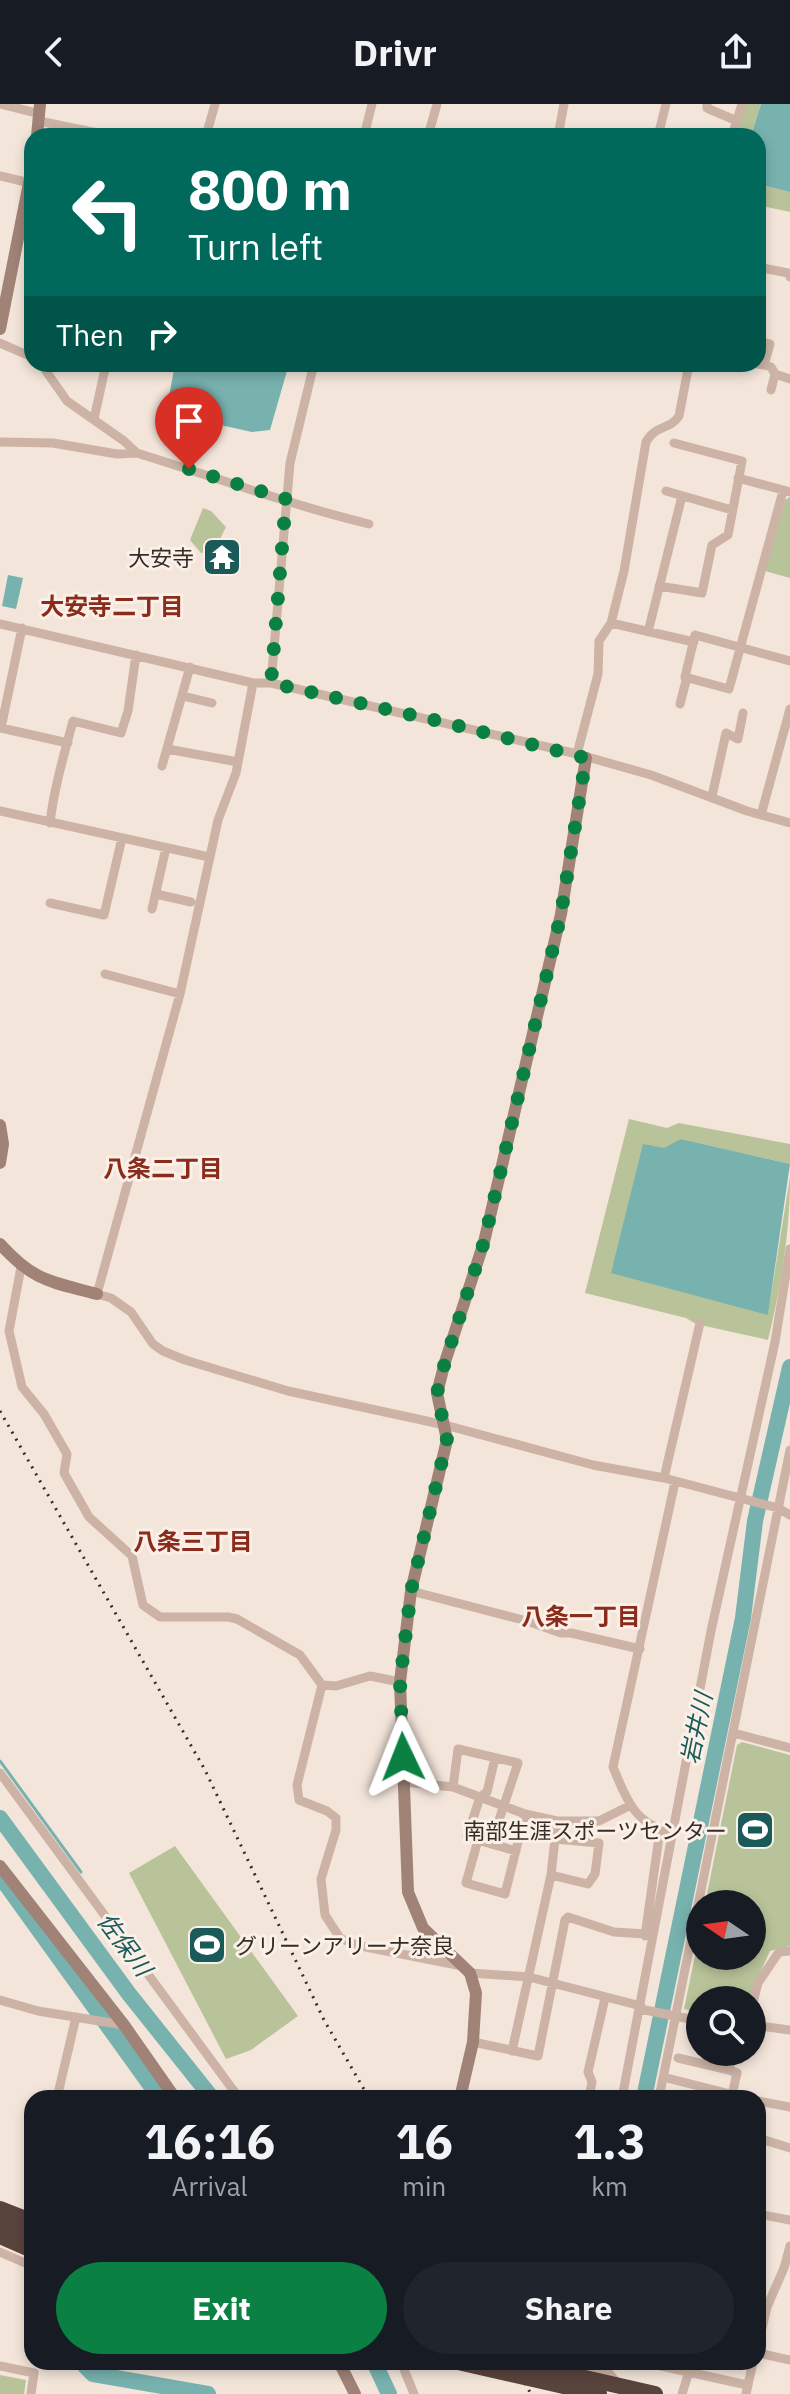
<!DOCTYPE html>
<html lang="en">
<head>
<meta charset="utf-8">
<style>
  body { margin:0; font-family:"IBM Plex Sans","Noto Sans JP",sans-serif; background:#20242c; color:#f1f3f6; height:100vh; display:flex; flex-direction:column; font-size:30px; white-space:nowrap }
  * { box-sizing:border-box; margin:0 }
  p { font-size:26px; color:#9ea1a6 }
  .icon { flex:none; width:44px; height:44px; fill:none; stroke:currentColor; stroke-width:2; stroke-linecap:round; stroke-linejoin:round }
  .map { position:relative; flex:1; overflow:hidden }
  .details { position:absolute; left:24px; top:1986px; width:742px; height:280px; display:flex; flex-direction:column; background:#171b24; border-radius:24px; box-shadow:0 4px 12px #0003 }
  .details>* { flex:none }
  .banner { position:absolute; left:24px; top:24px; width:742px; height:244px; border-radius:24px; box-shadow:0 4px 12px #0003; background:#00695c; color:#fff; overflow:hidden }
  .needle { width:52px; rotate:283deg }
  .fabs { position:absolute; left:686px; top:1786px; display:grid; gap:16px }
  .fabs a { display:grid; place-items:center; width:80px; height:80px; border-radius:50%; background:#171b24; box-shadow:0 4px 12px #0003; font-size:40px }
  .pin { position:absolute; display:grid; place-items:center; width:68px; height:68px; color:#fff; margin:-82px -34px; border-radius:50% 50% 50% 0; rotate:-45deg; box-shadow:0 0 8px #0007 }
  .pin .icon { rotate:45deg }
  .me { position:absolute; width:88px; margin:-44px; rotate:358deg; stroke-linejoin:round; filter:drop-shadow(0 0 6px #0008) }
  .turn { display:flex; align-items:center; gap:28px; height:168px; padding:0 32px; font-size:36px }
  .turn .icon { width:104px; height:104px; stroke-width:2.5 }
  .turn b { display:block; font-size:56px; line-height:68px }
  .then { display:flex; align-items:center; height:76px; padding:0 32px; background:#0003; gap:16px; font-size:30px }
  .eta { display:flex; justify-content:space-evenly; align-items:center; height:136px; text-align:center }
  .eta b { font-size:48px; font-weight:800; line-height:56px }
  .primary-button { display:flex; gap:16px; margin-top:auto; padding:16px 32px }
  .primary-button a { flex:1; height:92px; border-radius:48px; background:#0b8043; color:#fff; font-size:32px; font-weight:800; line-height:92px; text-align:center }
  .primary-button a+a { background:#20242c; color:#f1f3f6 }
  header { display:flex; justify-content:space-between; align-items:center; height:104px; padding:0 32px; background:#171b24; font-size:36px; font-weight:800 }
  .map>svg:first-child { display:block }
  .green { fill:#b9c399 }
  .water { fill:#77b2af }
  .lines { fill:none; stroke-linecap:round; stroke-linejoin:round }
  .stream { stroke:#77b2af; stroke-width:3 }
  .river { stroke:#77b2af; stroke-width:16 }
  .street { stroke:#ccb3a5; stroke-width:9 }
  .secondary { stroke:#a08277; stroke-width:12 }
  .highway { stroke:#59433d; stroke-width:16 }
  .rail { stroke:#372b27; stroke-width:3; stroke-dasharray:2 6; stroke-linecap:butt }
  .highway-bridge { stroke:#59433d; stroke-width:16 }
  .route { stroke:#0b8043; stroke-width:14; stroke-dasharray:0 25.2 }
  .labels { text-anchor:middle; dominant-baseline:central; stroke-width:6; stroke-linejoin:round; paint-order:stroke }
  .poi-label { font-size:22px; fill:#372b27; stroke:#faf0e7; text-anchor:end }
  .neighbourhood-label { font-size:24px; font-weight:bold; fill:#8b2b1b; stroke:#faf0e7 }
  .water-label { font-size:24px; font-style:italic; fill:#1a5b59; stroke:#faf0e7 }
</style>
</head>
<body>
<header><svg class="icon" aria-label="back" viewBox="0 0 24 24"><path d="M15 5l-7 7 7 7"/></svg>Drivr<svg class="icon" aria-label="share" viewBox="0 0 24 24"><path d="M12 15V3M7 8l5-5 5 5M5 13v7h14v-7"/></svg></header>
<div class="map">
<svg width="790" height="2290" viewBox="0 0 790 2290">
  <rect width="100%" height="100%" fill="#f3e5da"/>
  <!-- green -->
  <path class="green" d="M745,0h16l-10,32h-16z
    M758,80l32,8v20l-32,-7z
    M790,393v81l-25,-7 20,-71z
    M203,404l8,3 15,16 -12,24 -13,2 -11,-13z
    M629,1015l38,9 12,-5 111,21v20l-109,-25 -70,133 157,42 22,-137c0,56 -9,109 -22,163l-72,-16 -10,-6 -101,-25z
    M742,1638l48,13v191l-20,5 -22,49h-48v12l-16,-3 16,-78v25h52v-52h-47l32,-159z
    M175,1742l123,170 -47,34 -25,9 -97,-186z
    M0,2271l26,5 -2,14h-24z"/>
  <!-- water -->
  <path class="water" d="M761,0h29v88l-32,-8v-48h-7z
    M175,260h114l-19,66 -18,2 -86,-19z
    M8,471l15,3 -7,31 -14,-3z
    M681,1035l109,25 -22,151 -157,-42 32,-129 21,4z"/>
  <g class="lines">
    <!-- stream -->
    <path class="stream" d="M0,1657l81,111"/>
    <!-- river -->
    <path class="river" d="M0,1714l129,176 83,104
      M0,1772l154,214 -2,8
      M644,1994l99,-480 12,-97 35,-154
      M86,2258l-1,4 8,8 115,20
      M374,2258l15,32"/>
    <!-- street -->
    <path class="street" d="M1,0l39,10
      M707,0v4l30,13
      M39,17l73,15
      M206,32l9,-32
      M364,32l8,-32
      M428,32l9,-32
      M558,32l6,-32
      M658,32l8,-32
      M732,32l10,-32
      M0,72l30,7
      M758,163l30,6 2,4
      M758,237l12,3 -6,21 -6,-1
      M0,239l32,14
      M41,260l26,37 57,40 13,12c77,24 154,52 232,71
      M314,260l-24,99 -19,220h-18l-17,90 -18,47 -38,174 -83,300 14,4 20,14 22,32 10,7 22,9 103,31 157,34 148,40 71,13 114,30 12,7
      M764,261l7,2 4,7 15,5
      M771,286l4,-16
      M94,315l12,-55
      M0,338l53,1 64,11 20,-1
      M738,374l52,14
      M666,387l66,19
      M783,387l-54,198 -44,-12 10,-42 95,26
      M659,482l43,7 10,-48 16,-10 14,-74 -68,-18
      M611,519l83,19
      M0,520l253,59
      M22,524l-21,100 67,15
      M648,528l34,-136
      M271,579l306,71 74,21 96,36 43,12
      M183,592l29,7
      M680,600l7,-27
      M167,645l71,13
      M577,650l21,-80 1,-33 12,-18 13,-52 22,-129c10,-18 23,-11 33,-26l10,-52
      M162,662l28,-99
      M712,692l14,-63 12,6 5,-26
      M0,707l209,46
      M761,711l29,-106
      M50,719c4,-35 14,-68 23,-102l48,12 7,-22 8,-56
      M156,790l35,8
      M50,799l54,12 18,-77
      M152,805l14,-61
      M105,870l75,20
      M21,1163l-12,64 13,56 22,27 23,40 -3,19 25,44 43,39 11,49 17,12h68l9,2 63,36 22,30 14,1 34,-10 30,6
      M664,1374l36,-155
      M411,1487l116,30 34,12h10l69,16
      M322,1581l-25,100 2,15 28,11 9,7v12l-15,49 4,36 15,23 16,7 106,21
      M734,1629l56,15
      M495,1654l-8,34 -7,5 -13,40 49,14
      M0,1669l239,325
      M404,1678l49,5 72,27 32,7h42l30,-15
      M453,1683l5,-38 60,14 -27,81
      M672,1727c-37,-4 -47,-35 -59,-64l62,-285
      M478,1736l-12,43 39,11 20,-80
      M551,1771l37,9 7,-10 4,-31 -44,-4
      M645,1832l15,-106
      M470,1869l59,4 112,29
      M0,1896l38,11 86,14
      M752,1902l6,-23 21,-31 11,-1
      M640,1905l60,12
      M752,1921l38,5
      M473,1938l65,14 27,-136 3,-3 46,15 31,2
      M512,1947l39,-176 6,-54
      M678,1954l51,12
      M663,1973l83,21
      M732,1991l5,-22 -8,-3 4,-18
      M57,1994l19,-81
      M589,1994l3,-16 -4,-10 17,-74
      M622,1994l89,-467 64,-289 15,-93
      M659,1994l131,-648
      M758,1997l32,6
      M758,2034l32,10
      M758,2110l32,6
      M32,2117l-4,-1 4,-17
      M0,2148l32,14
      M758,2241l9,-38 17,-39 6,-22
      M758,2249l32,7
      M401,2258l13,32
      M643,2258l104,23
      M0,2262l34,7 -3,21
      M570,2264l1,-5 37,9 11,13
      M682,2290l10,-32
      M746,2290l7,-32"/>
    <!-- secondary -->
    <path class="secondary" d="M37,32l3,-32
      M0,225l32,-161
      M0,1021l3,19 -3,19
      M0,1140c35,38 49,37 97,50
      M0,1762l124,159 51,73
      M460,1994l13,-56 3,-49 -6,-20 -47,-45 -15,-36 -8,-210 11,-91 36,-151 -10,-47 8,-31 39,-120 77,-328 25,-156
      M339,2258l16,32
      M567,2258l4,1"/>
    <!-- highway -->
    <path class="highway" d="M0,2105l28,11
      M0,2118l32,14
      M0,2132l32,14"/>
    <!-- rail -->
    <path class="rail" d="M0,1307l205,359 119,250 45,78
      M513,2258l18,32"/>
    <!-- highway-bridge -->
    <path class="highway-bridge" d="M458,2258l141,32
      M515,2258l140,32"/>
  </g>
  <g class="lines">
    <!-- route -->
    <path class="route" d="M189,365l97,30 -15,184 172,39 143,36 -25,156 -77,328 -39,120 -8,31 10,47 -36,151 -11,91 3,75"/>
  </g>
  <!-- icons -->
  <defs>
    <symbol id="temple-square" viewBox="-11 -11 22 22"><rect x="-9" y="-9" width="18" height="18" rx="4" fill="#1a5b59" stroke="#faf0e7"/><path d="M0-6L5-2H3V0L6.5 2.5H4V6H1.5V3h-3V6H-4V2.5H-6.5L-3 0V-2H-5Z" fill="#fff"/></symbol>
    <symbol id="stadium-square" viewBox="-11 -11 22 22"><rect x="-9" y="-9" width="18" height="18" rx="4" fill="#1a5b59" stroke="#faf0e7"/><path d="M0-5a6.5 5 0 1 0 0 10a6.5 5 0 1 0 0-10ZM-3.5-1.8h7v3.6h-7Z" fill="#fff"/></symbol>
  </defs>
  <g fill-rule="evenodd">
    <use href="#temple-square" x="200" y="431" width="44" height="44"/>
    <use href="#stadium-square" x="733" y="1704" width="44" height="44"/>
    <use href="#stadium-square" x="185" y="1819" width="44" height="44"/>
  </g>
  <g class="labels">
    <!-- poi labels -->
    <g class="poi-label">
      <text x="194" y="453">大安寺</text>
      <text x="727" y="1726">南部生涯スポーツセンター</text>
      <text x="235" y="1841" text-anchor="start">グリーンアリーナ奈良</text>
    </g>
    <!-- neighbourhood labels -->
    <g class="neighbourhood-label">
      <text x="112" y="502">大安寺二丁目</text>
      <text x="163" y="1064">八条二丁目</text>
      <text x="193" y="1437">八条三丁目</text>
      <text x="581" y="1512">八条一丁目</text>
    </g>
    <!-- water labels -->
    <g class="water-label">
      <text transform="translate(696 1624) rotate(-78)">岩井川</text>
      <text transform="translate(125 1840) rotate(53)">佐保川</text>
    </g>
  </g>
</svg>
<div class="fabs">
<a><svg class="needle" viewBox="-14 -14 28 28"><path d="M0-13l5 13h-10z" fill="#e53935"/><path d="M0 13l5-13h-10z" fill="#9ea1a6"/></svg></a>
<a><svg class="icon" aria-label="search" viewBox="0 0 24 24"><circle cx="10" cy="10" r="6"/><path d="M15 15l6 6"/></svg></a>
</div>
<div class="pin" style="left:189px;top:365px;background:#d93025"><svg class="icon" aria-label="arrive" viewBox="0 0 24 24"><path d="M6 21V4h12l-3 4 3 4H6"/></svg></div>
<svg class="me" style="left:403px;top:1653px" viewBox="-20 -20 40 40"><path d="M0-17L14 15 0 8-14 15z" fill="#0b8043" stroke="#fff" stroke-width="4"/></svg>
<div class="banner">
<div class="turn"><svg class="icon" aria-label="left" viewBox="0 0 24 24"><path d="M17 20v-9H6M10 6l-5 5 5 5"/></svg><div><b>800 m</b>Turn left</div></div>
<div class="then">Then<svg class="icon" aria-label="right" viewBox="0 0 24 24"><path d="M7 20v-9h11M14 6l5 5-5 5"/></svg></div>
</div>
<section class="details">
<div class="eta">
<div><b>16:16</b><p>Arrival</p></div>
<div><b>16</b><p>min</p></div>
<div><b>1.3</b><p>km</p></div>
</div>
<div class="primary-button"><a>Exit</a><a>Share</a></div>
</section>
</div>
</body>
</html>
